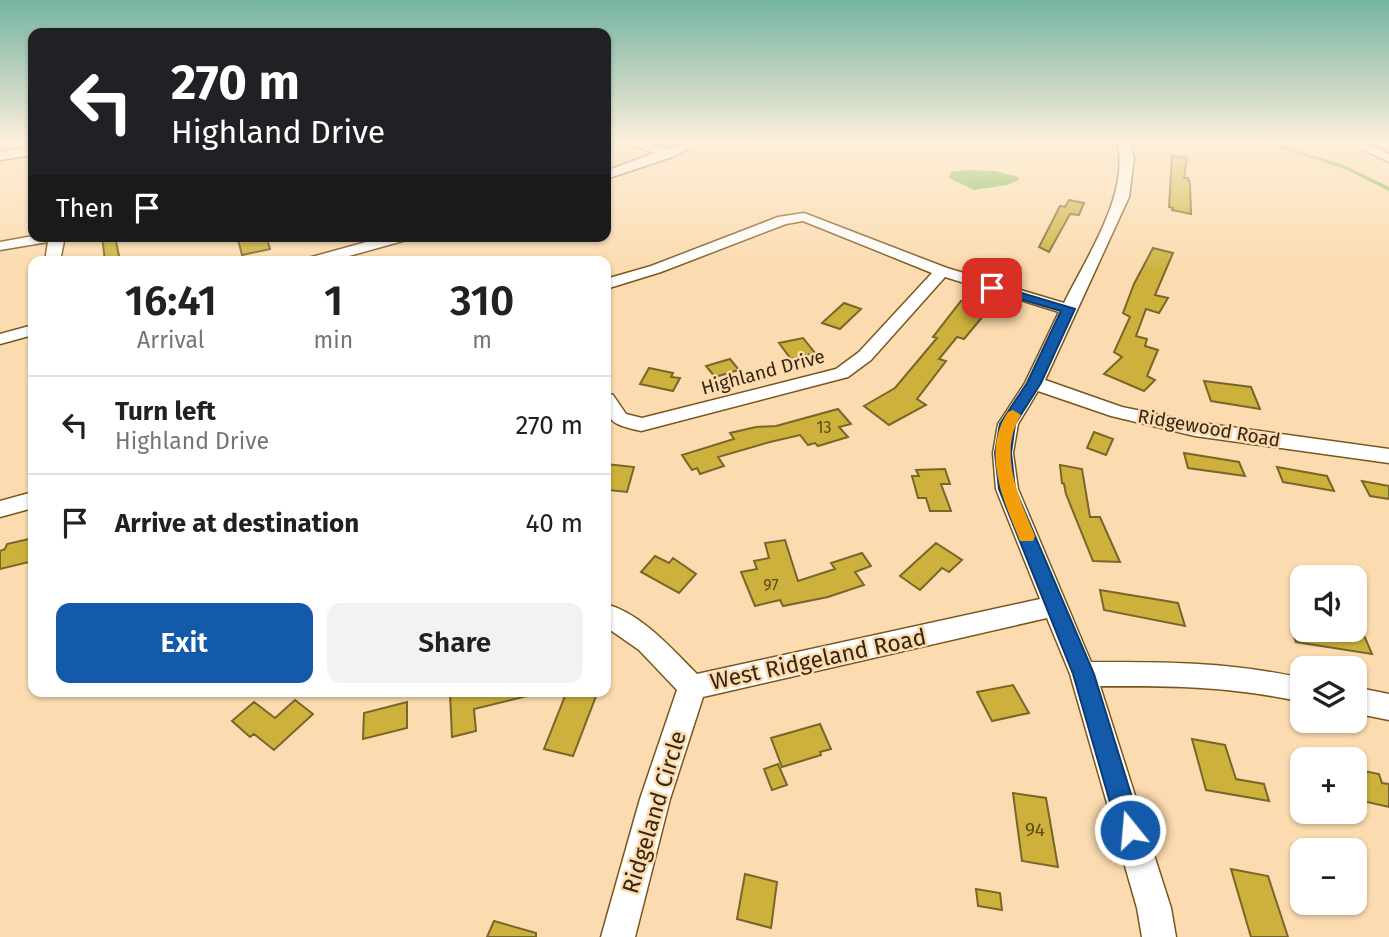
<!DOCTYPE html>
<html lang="en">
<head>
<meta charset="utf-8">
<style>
  body { margin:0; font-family:"Fira Sans",sans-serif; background:#f2f2f2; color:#202124; height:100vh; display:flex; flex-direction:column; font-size:26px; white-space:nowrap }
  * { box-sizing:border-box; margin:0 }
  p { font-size:23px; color:#757577 }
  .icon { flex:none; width:38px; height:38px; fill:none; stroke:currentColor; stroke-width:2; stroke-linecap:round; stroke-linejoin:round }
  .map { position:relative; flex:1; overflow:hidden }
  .panel { position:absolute; left:28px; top:256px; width:583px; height:441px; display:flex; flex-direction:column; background:#fff; border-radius:14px; box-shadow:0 2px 5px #0004 }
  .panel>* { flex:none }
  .hud { position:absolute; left:28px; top:28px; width:583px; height:214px; border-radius:14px; box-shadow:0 2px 5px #0004; background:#202124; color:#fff; overflow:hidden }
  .tools { position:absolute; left:1290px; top:565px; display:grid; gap:14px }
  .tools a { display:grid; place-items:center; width:77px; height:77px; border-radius:14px; background:#fff; box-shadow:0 2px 5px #0004; font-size:35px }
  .pin { position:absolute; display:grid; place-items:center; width:60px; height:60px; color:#fff; margin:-30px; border-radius:14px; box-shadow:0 4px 10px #0006 }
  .me { position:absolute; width:77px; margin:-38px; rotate:343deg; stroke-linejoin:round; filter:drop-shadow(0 0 5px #0008) }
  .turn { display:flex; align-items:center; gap:24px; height:147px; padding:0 28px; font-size:32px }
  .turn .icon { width:91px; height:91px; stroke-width:2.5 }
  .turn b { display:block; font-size:49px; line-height:60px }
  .then { display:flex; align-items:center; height:66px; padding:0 28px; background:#0003; gap:14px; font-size:26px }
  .eta { display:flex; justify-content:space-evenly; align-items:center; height:119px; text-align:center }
  .eta b { font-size:42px; font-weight:600; line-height:49px }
  .button { display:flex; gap:14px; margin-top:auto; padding:14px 28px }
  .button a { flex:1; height:80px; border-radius:14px; background:#135baa; color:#fff; font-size:28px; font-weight:600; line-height:80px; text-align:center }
  .button a+a { background:#f2f2f2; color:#202124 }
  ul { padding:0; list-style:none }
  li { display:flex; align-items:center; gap:21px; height:98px; padding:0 28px; border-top:2px solid #e0e0e0 }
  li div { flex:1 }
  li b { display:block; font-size:26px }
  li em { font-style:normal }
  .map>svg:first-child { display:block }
  .water { fill:#69b139 }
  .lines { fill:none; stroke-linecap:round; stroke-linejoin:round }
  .stream { stroke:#69b139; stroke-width:3.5 }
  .building { fill:#cdb13c; stroke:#776728; stroke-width:2 }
  .minor-casing { stroke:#79561e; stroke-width:3 }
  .minor { fill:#fff; fill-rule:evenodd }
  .route { fill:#135baa; stroke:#0c3b6e; stroke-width:2 }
  .slow { fill:#f59e0b }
  .labels { text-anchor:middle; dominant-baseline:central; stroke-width:5; stroke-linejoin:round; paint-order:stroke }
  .number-label { font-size:16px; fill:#5c4a1c }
  .street-label { font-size:19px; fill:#372711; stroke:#fbdbaf }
  .near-number-label { font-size:19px; fill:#5c4a1c }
  .near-street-label { font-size:23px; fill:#372711; stroke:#fbdbaf }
</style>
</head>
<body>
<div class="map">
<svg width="1389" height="937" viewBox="0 0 1389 937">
  <rect width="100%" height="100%" fill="#fbdbaf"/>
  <!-- water -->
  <path class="water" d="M967,170l28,1 23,6 1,3 -12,5 -33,5 -25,-12 2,-6z"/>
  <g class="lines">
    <!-- stream -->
    <path class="stream" d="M1263,141l81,26 45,22"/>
  </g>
  <!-- building -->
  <path class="building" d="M1172,156l15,2 -3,20h4l2,6 1,30 -19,-4 1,-2 -4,-1z
    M1069,200l15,3 -5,12 -9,-1 -21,38 -10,-5 21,-41 5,1z
    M102,236h13l5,25h-15z
    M237,236h16l1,3 12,-3 4,13 -28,6z
    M1153,248l20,5 -18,42 13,3 -9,15 -13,-4 -10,27 11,3 -2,7 13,4 -11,26 8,4 -11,11 -40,-17 18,-17 -8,-5 16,-35 -7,-4 11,-29z
    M961,301l28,8 -25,30 -7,-2 -18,22 7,2 -29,38 9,6 -37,20 -25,-19 31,-18 42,-50 -4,-1z
    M844,303l17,6 -21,20 -18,-6z
    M803,338l12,15 -24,6 -12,-16z
    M730,359l9,11 -24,7 -9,-11z
    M649,368l24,5 -2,4 9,1 -7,13 -33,-7z
    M1204,381l47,6 9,22 -49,-8z
    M838,409l13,15 -12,3 9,10 -30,9 -3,-3 -7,2 -8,-10 -30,7 -52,15 6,9 -24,8 -3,-6 -5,2 -10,-15 52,-16 -4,-6 26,-6 20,-1z
    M1094,432l19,7 -7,16 -19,-7z
    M1184,453l55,9 6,14 -57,-8z
    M606,464l28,3 -7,25 -19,-2 2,-8h-4z
    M1060,465l22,4 8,48h10l20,45 -27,-1 -27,-67 -2,-10 -2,-1z
    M1277,467l50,9 7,15 -51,-9z
    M945,469l5,15h-9l10,27h-21l-4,-13h-8l-6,-22h7l-3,-6z
    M1362,481l27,5v13l-19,-3z
    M33,538v23l-33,8v-18l5,-2 2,-5z
    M785,540l13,41 37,-12 -4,-6 31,-10 9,13 -16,6 9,13 -36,12 -45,9 -3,-6 -25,6 -14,-34 16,-3 -3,-8 15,-3 -4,-15z
    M936,543l26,17 -13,12 -7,-4 -22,22 -20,-14z
    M655,556l14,7 4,-5 23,16 -17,19 -38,-21z
    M1100,590l78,13 7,23 -81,-16z
    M1291,630h54l18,3 9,21 -76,-12z
    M1013,685l16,28 -37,8 -15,-29z
    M459,691h67l1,5 -53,13 2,22 -24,6 -2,-44z
    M567,691h31l-25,65 -29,-7z
    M295,700l18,14 -39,36 -20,-16 -4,3 -18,-16 22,-19 21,16z
    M407,702v26l-44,11 1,-26z
    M820,724l11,25 -11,3 1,3 -39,12 -11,-29z
    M1192,739l33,6 11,34 28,5 5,17 -63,-11z
    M778,764l9,21 -15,5 -8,-21z
    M1354,769l25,5 3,9 7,1v23l-35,-8z
    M1013,793l33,5 12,69 -36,-6z
    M1231,869l37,7 20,61h-37z
    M745,874l32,8 -6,46 -34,-9z
    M976,889l24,4 2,17 -24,-4z
    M494,921l42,12v4h-49z"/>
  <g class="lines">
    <defs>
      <path id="minor" d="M622,141h18l26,8 22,-8h17l-33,16 -66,22v-8l48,-18z
        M1117,141h12l5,17 -5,39 -84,183 77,27 73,15 194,27v14l-194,-27 -84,-20 -73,-25 -20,33 -5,29 5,36 73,173c75,0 138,0 211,16v24c-72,-16 -129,-16 -202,-16l71,222 5,29h-34l-5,-29 -67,-234 -23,-56 -344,79 -33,102 -35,138h-34l39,-138 37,-109 -38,-40 -33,-23v-23c36,10 65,44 91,70l343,-75 -44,-110 -3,-36 5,-29 27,-41 34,-71 -114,-35 -74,83 -23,17 -207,54c-28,-7 -35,-7 -35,-38l7,2 13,19 16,4 194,-49 23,-17 73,-79 -129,-52 -17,3 -125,48 -55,17v-10l45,-13 127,-49 26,-4 143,55 117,35c22,-45 67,-111 53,-162z
        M1345,141h16l28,13v8z
        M33,147v8l-33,5v-8z
        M33,236h32l-5,25h-15l3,-19 -48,8v-8z
        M388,236h24l-2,3 -79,22h-25l2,-3z
        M33,325v10l-33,9v-10z
        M33,492v16l-33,9v-16z
        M1354,687l35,7v26l-35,-7z"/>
    </defs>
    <!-- minor casing -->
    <use href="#minor" class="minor-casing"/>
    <!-- minor -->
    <use href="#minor" class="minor"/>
  </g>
  <!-- sky -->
  <linearGradient id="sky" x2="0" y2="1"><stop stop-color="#75b3a2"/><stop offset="0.52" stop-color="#fdefdb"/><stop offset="1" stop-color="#fdefdb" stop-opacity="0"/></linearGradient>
  <rect width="1389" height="273" fill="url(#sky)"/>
  <!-- route -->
  <path class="route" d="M992,284l83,25 -34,74 -26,41 -4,29 4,36 79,185 48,156 -3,8 -9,4 -8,-4 -4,-8 -45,-156 -74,-185 -4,-36 5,-29 27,-41 34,-72 -73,-21 -2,-2z"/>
  <!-- slow -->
  <path class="slow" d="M1013,410l8,5c-24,38 -1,85 14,121l-2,5h-13l-2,-5c-16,-39 -36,-85 -10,-124z"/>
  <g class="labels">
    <!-- number labels -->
    <g class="number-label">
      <text x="824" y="427">13</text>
      <text x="771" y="585">97</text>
    </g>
    <!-- street labels -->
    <g class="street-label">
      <text transform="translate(763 372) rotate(-15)">Highland Drive</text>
      <text transform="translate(1209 428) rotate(10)">Ridgewood Road</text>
    </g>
    <!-- near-number labels -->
    <g class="near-number-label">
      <text x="1035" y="829">94</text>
    </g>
    <!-- near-street labels -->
    <g class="near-street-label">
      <text transform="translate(818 659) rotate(-12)">West Ridgeland Road</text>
      <text transform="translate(654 812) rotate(-73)">Ridgeland Circle</text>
    </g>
  </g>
</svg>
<div class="tools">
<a><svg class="icon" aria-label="sound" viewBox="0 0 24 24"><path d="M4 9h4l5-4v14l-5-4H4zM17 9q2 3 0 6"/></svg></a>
<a><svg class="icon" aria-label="layers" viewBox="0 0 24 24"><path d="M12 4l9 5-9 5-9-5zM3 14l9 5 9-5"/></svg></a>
<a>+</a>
<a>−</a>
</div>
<div class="pin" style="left:992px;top:288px;background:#d93025"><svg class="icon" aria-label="arrive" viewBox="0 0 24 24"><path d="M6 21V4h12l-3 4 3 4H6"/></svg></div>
<svg class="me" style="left:1130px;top:830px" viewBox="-20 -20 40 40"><circle r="17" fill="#135baa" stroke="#fff" stroke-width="3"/><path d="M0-11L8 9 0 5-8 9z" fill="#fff"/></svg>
<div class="hud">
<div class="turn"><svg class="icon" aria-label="left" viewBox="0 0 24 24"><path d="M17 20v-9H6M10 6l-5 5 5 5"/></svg><div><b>270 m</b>Highland Drive</div></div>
<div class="then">Then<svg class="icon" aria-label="arrive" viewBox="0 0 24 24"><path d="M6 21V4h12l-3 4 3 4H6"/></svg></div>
</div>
<section class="panel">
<div class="eta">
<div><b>16:41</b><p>Arrival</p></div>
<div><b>1</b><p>min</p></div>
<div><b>310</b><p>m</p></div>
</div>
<ul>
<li><svg class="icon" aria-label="left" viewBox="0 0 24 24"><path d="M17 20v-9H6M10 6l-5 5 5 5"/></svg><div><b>Turn left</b><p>Highland Drive</p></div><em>270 m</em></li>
<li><svg class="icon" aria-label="arrive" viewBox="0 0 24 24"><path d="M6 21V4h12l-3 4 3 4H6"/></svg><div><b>Arrive at destination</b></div><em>40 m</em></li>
</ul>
<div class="button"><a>Exit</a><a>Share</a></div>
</section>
</div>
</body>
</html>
